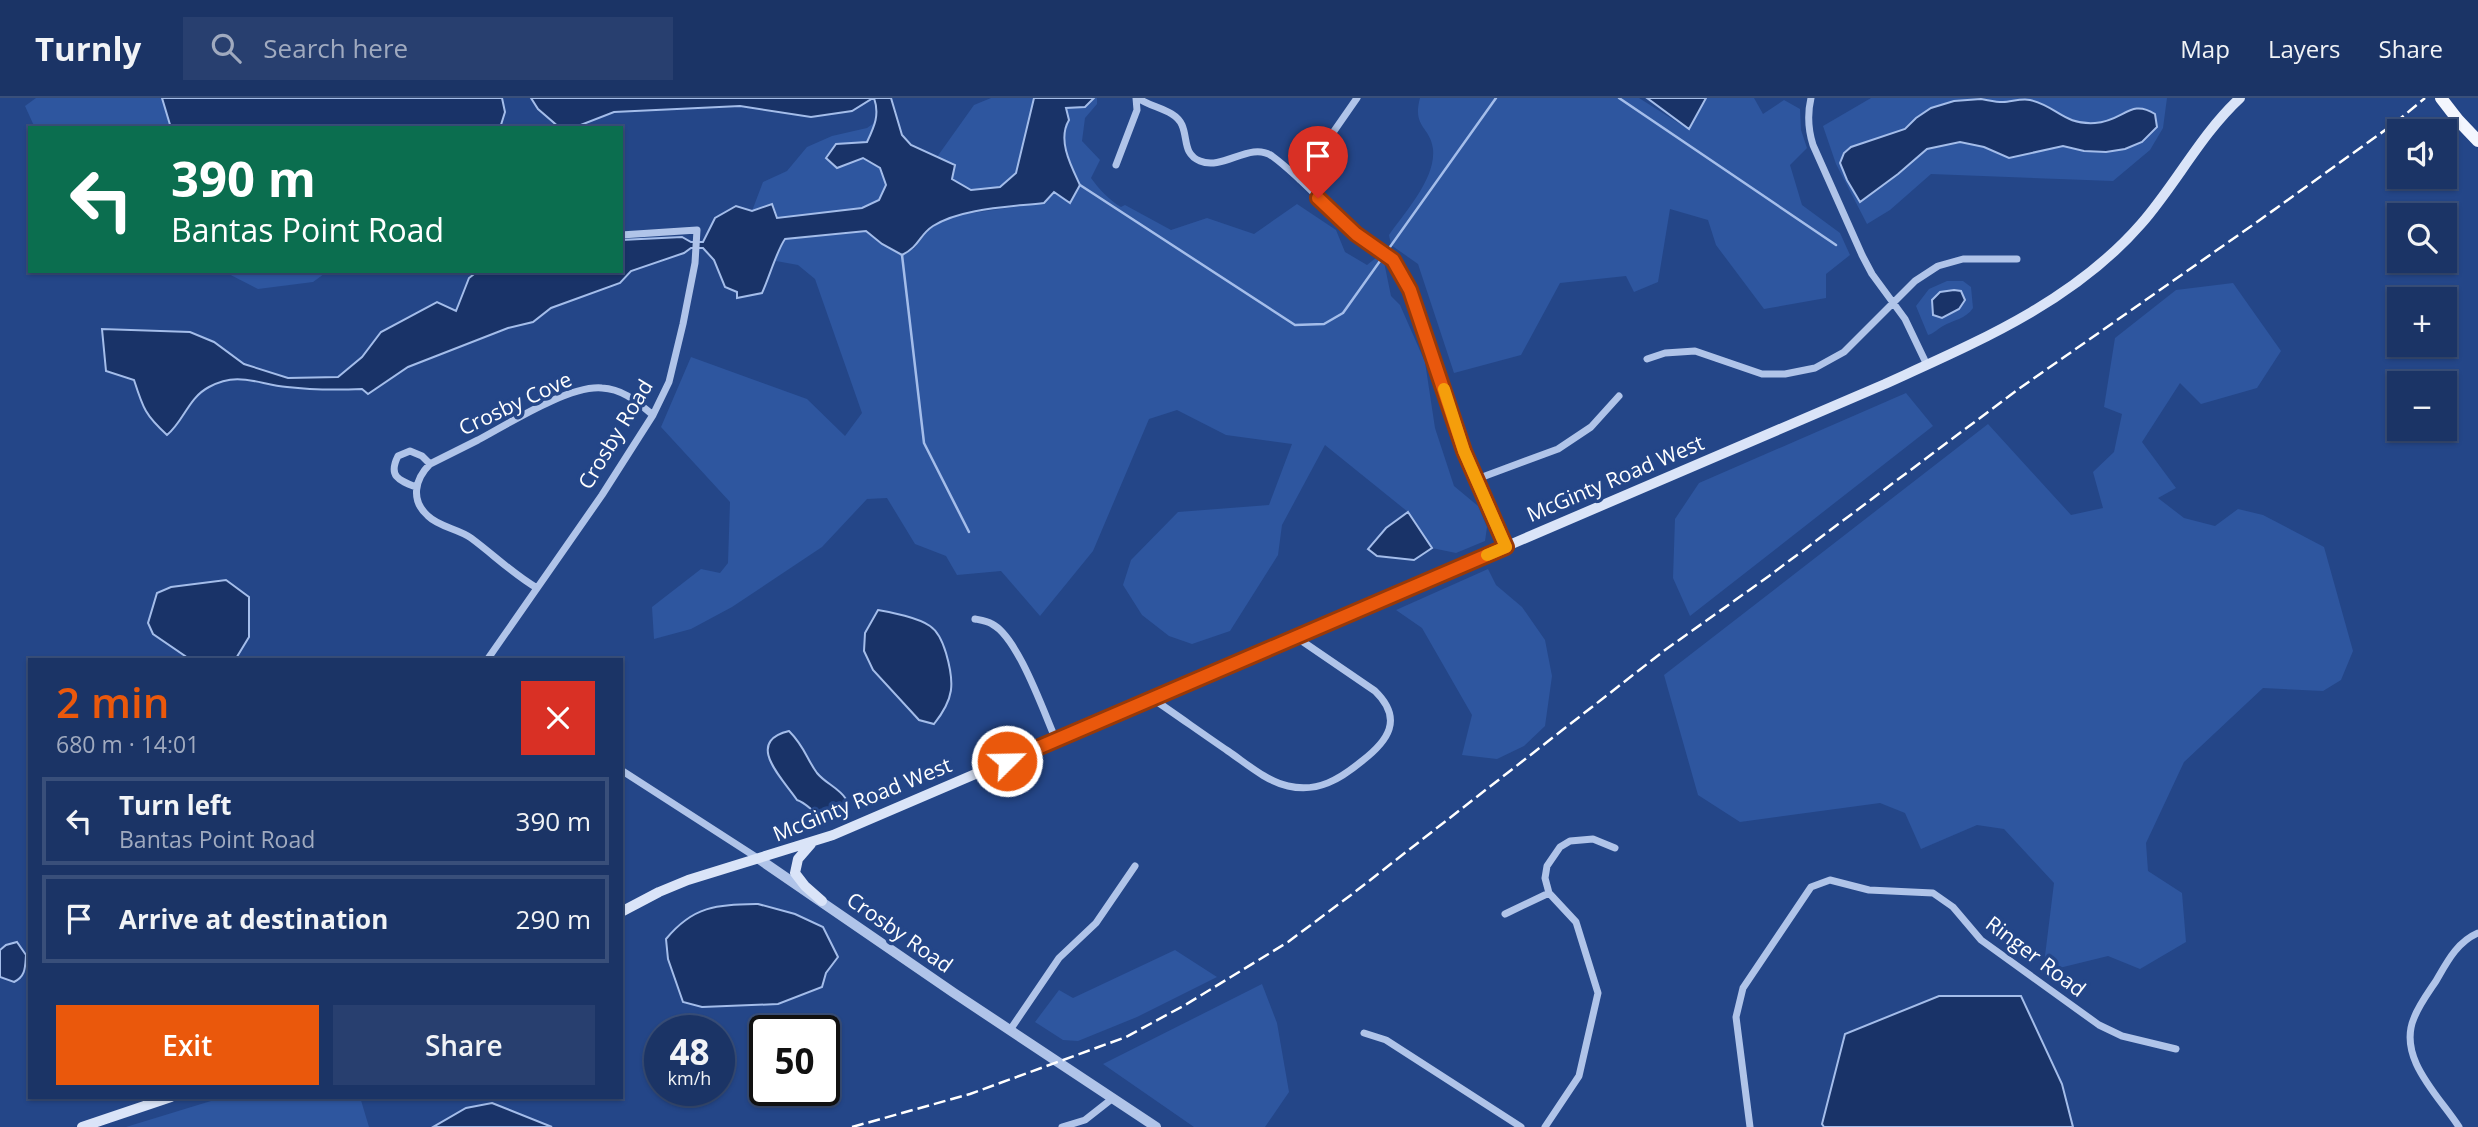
<!DOCTYPE html>
<html lang="en">
<head>
<meta charset="utf-8">
<style>
  body { margin:0; font-family:"Open Sans",sans-serif; background:#283f6f; color:#f1f3f6; height:100vh; display:flex; flex-direction:column; font-size:26px; white-space:nowrap }
  * { box-sizing:border-box; margin:0 }
  p { font-size:23px; color:#a0aabf }
  .icon { flex:none; width:38px; height:38px; fill:none; stroke:currentColor; stroke-width:2; stroke-linecap:round; stroke-linejoin:round }
  .map { position:relative; flex:1; overflow:hidden }
  .sheet { position:absolute; left:28px; top:560px; width:595px; height:441px; display:flex; flex-direction:column; background:#1b3466; border-radius:0px; box-shadow:0 2px 5px #0004,0 0 0 2px #394f7a }
  .sheet>* { flex:none }
  .guide { position:absolute; left:28px; top:28px; width:595px; height:147px; border-radius:0px; box-shadow:0 2px 5px #0004,0 0 0 2px #394f7a; background:#0b6e4f; color:#fff; overflow:hidden }
  .tools { position:absolute; left:2387px; top:21px; display:grid; gap:14px }
  .tools a { display:grid; place-items:center; width:70px; height:70px; border-radius:0px; background:#1b3466; box-shadow:0 2px 5px #0004,0 0 0 2px #394f7a; font-size:35px }
  .speed { position:absolute; left:644px; top:917px; display:flex; gap:14px; font-size:35px; font-weight:700; text-align:center }
  .speed>* { display:grid; place-content:center; width:91px; height:91px; border-radius:50%; background:#1b3466; box-shadow:0 2px 5px #0004,0 0 0 2px #394f7a; line-height:1 }
  .speed small { font-size:18px; font-weight:400 }
  .speed .limit { border:4px solid #111; border-radius:10px; background:#fff; color:#111 }
  .pin { position:absolute; display:grid; place-items:center; width:60px; height:60px; color:#fff; margin:-72px -30px; border-radius:50% 50% 50% 0; rotate:-45deg; box-shadow:0 0 7px #0007 }
  .pin .icon { rotate:45deg }
  .me { position:absolute; width:77px; margin:-38px; rotate:67deg; stroke-linejoin:round; filter:drop-shadow(0 0 5px #0008) }
  .turn { display:flex; align-items:center; gap:24px; height:147px; padding:0 28px; font-size:32px }
  .turn .icon { width:91px; height:91px; stroke-width:2.5 }
  .turn b { display:block; font-size:49px; line-height:60px }
  .round { display:grid; place-items:center; flex:none; width:74px; height:74px; border-radius:0px; background:#283f6f }
  .head { display:flex; align-items:center; justify-content:space-between; height:119px; padding:0 28px }
  h1 { font-size:42px; font-weight:600; line-height:52px; color:#ea580c }
  .action { display:flex; gap:14px; margin-top:auto; padding:14px 28px }
  .action a { flex:1; height:80px; border-radius:0px; background:#ea580c; color:#fff; font-size:28px; font-weight:600; line-height:80px; text-align:center }
  .action a+a { background:#283f6f; color:#f1f3f6 }
  ul { padding:0; list-style:none }
  li { display:flex; align-items:center; gap:21px; height:88px; margin:0 14px 10px; padding:0 14px; border:4px solid #394f7a; border-radius:0px }
  li div { flex:1 }
  li b { display:block; font-size:26px }
  li em { font-style:normal }
  header { display:flex; align-items:center; gap:42px; box-sizing:border-box; height:98px; padding:0 35px; background:#1b3466; border-bottom:2px solid #394f7a }
  header strong { font-size:33px }
  nav { display:flex; gap:38px; margin-inline-start:auto; font-size:24px }
  .search { width:490px; height:63px; background:#283f6f; display:flex; align-items:center; gap:18px; box-sizing:border-box; padding:0 24px; border-radius:0px; color:#a0aabf; font-size:26px }
  .map>svg:first-child { display:block }
  .green { fill:#2e569f }
  .water { fill:#193368; stroke:#a4bdea; stroke-width:2 }
  .lines { fill:none; stroke-linecap:round; stroke-linejoin:round }
  .stream { stroke:#a4bdea; stroke-width:2.5 }
  .minor { stroke:#b0c4e9; stroke-width:7 }
  .tertiary { stroke:#b0c4e9; stroke-width:10 }
  .secondary { stroke:#dae4f8; stroke-width:10 }
  .primary { stroke:#f3f6fe; stroke-width:12 }
  .rail { stroke:#fff; stroke-width:2.5; stroke-dasharray:12 5; stroke-linecap:butt }
  .route-casing { stroke:#983908; stroke-width:18 }
  .route { stroke:#ea580c; stroke-width:12 }
  .slow { stroke:#f59e0b; stroke-width:12 }
  .labels { text-anchor:middle; dominant-baseline:central; stroke-width:7; stroke-linejoin:round; paint-order:stroke }
  .street-label { font-size:21px; fill:#fff; stroke:#244688 }
</style>
</head>
<body>
<header>
<strong>Turnly</strong>
<div class="search"><svg class="icon" aria-label="search" viewBox="0 0 24 24"><circle cx="10" cy="10" r="6"/><path d="M15 15l6 6"/></svg>Search here</div>
<nav><a>Map</a><a>Layers</a><a>Share</a></nav>
</header>
<div class="map">
<svg width="2478" height="1029" viewBox="0 0 2478 1029">
  <rect width="100%" height="100%" fill="#244688"/>
  <!-- green -->
  <path class="green" d="M36,0h126l9,30h-136l-10,-22z
    M991,0h43l-18,75 -16,14 -30,3 -18,-11 3,-14 -18,-8 37,-52z
    M1094,0h3v6l-12,14 -3,23 18,19 -9,18c7,10 19,23 30,29l4,-2 46,25 36,-12 47,16 43,-30 39,26 9,22 22,13 10,-8 7,5 7,34 9,9 25,57 10,66 19,58 24,20 9,21 -2,14 -29,12 -24,-5 -24,-36 -83,-67 -43,80 -4,30 -48,76 -38,13 -23,-8 -27,-21 -19,-30 8,-25 47,-48 91,-7 23,-61 -66,-9 -49,-25 -28,9 -56,132 -53,65 -39,-45 -44,4 -11,-19 -31,-12 -28,-46 -20,1 -45,48 -90,60 -41,22 -37,10 -2,-32 49,-38 19,4 8,-10 2,-61 -69,-75 30,-70 116,42 38,37 17,-23 -47,-134 -17,-14 -22,-4 2,-13 7,-9 81,-8 16,13 32,5 16,-22 21,-11 92,-13 11,-12 26,-6c-14,-30 -18,-45 -14,-78z
    M1420,0h219l49,31 18,-31h48l9,16 21,-14 16,9 1,21 6,18 -17,17 12,40 38,28 10,22 -24,19v24l-62,11 -48,-64 -8,-25 -38,-11 -12,73 -24,10 -8,-16 -66,7 -39,72 -67,18 -36,-109 -27,-19 -2,-10c16,-23 47,-56 44,-86 -3,-23 -21,-21 -13,-51z
    M1871,0h296l-4,30 -13,22 -37,31 -182,-7 -41,36 -23,14 -31,-60 -13,-38z
    M877,23l-10,21 -31,2 44,24 6,17 -7,15 -17,8 -86,10 -4,-14 -20,7 11,-29 24,-11 20,-24 25,-11 35,-8z
    M223,173h105l-15,11 -55,7z
    M1947,183h16l8,6 2,21c-7,11 -20,12 -30,18 -6,3 -8,7 -15,9l-12,-29 13,-17z
    M2233,185l48,68 -24,37 -56,16 -21,-21 -38,59 34,46 -18,10 26,20 31,8 23,-17 25,6 61,32 29,104 -12,29 -18,11 -60,-3 -79,74 -38,81 2,28 34,22 4,49 -46,27 -32,-13 -65,16 11,-89 -50,-54 -27,-4 -56,24 -16,-36 -25,-10 -140,19 -42,-27 -34,-120 324,-251 83,91 32,-7 -10,-36 21,-20 8,-38 -18,-7 11,-69 61,-48z
    M1906,295l27,33 -243,190 -17,-38 2,-59 24,-36z
    M1488,471l8,16 26,22 23,33 7,36 -7,50 -21,20 -27,13 -35,-4 10,-40 -50,-87 -26,-18z
    M1175,852l42,27 -80,40 -59,24 -15,-1 -28,-18 24,-32 14,8z
    M1262,886l15,39 12,69 -24,35h-71l-91,-63z
    M224,999h136l9,30h-243z"/>
  <!-- water -->
  <path class="water" d="M162,0h340l3,14 -5,16h-329z
    M531,0h342l-21,13 -41,6 -71,-11 -126,6 -41,16h-13l-22,-19z
    M874,0h17l11,37 9,10 44,20 -3,14 19,11 29,-3 16,-14 18,-75h60l-9,9 -19,1 3,12c-12,20 2,46 11,65l-10,18 -16,-11 -10,11c-34,4 -83,5 -111,23 -14,9 -13,20 -31,29l-20,-11 -16,-13 -81,8c-8,11 -16,39 -23,54l-25,5v-6l-12,-5 -11,-27 -11,-12h-12l-7,5 -53,18 -11,12 -69,25 -18,14 -25,6 -100,39 -40,27 -6,-5c-25,1 -50,1 -75,-2 -30,-3 -49,-16 -78,0 -21,11 -25,34 -42,48 -22,-20 -24,-27 -33,-55l-28,-9 -4,-42 88,3 24,10 30,22 44,14 50,-1 24,-20 19,-25 56,-30 19,9 13,-33 9,-7h143v-31l61,-3 9,5h12l12,-24 21,-12 16,5 20,-7 5,14 85,-10 17,-8 7,-15 -6,-17 -17,-10 -26,10 -11,-10 10,-14 31,-2c7,-15 13,-27 7,-44z
    M1647,0h59l-17,31z
    M1981,1c7,1 14,3 22,3 8,0 18,-4 27,-2 27,6 33,25 65,23 29,-2 35,-25 60,-9l2,13 -15,15 -17,7 -19,3 -22,-1 -21,-5 -54,12 -25,-11 -24,-5 -33,7 -29,25 -38,28 -13,-22 -7,-17 4,-10 7,-6 54,-18 11,-11 15,-10 23,-7z
    M1954,192l7,1 4,9 -6,9 -17,9 -9,-3 -1,-15 8,-8z
    M1408,414l24,36 -18,12 -37,-4 -9,-7 18,-21z
    M226,482l23,17v40l-14,23h-44l-38,-26 -5,-11 9,-30 14,-6z
    M878,512c13,2 41,8 52,16 9,6 13,17 16,27 9,31 8,46 -12,71l-15,-4 -46,-50 -9,-19 1,-18z
    M789,633c16,16 17,27 28,42 9,11 21,14 29,26 -2,11 -9,16 -20,20 -12,-5 -19,-16 -29,-19 -13,-20 -54,-58 -8,-69z
    M758,806l37,10 28,13 15,30 -12,16 -4,14 -44,17 -76,3 -19,-5 -15,-43 -2,-20c28,-34 51,-34 92,-35z
    M17,844l9,13c-1,12 0,21 -12,27l-14,-5v-27l6,-5z
    M1939,898h82l41,88 11,43h-249l-2,-3 23,-90z
    M492,1005l60,24h-119l33,-19z"/>
  <g class="lines">
    <!-- stream -->
    <path class="stream" d="M1619,0l217,147
      M1080,87l215,140 29,-1 19,-11 153,-215
      M902,157l22,188 45,89"/>
    <!-- minor -->
    <path class="minor" d="M1138,0c13,10 37,11 44,27 6,14 1,29 18,36 23,10 50,-20 72,-5 30,22 54,51 81,76 12,11 29,16 40,28 12,13 19,36 25,52 17,45 29,92 46,137 12,33 28,65 41,98
      M1811,0c-4,17 -3,31 2,47l49,110 10,19 33,45 22,46
      M1116,67l21,-55 -1,-12
      M1300,82l57,-82
      M1647,261l18,-6 30,-2 67,23h23l30,-6 29,-16 71,-71 23,-15 25,-7h54
      M1477,381l81,-30 33,-22 28,-31
      M416,389c-18,-7 -28,-11 -18,-31l12,-5 12,5 8,8
      M537,490c-24,-14 -43,-33 -66,-50 -12,-9 -32,-11 -43,-22 -18,-16 -13,-37 2,-52 16,-8 32,-16 48,-24 30,-16 91,-55 124,-52 21,1 35,14 51,27
      M975,521c5,1 12,2 17,5 26,13 52,89 64,116
      M487,562l115,-165 51,-80 16,-33 14,-58 12,-61 2,-33 -76,5
      M1153,601c25,17 50,35 75,52 19,13 38,30 60,35 30,7 52,-7 74,-25 26,-20 42,-42 13,-70l-79,-54
      M621,672l138,89
      M1505,816l44,-21
      M1010,932l49,-72 37,-35 39,-57
      M1364,935l22,7 135,87
      M1062,1029l23,-7 28,-22
      M1545,1029l34,-51 19,-83 -22,-71 -27,-29 -4,-15 2,-12 13,-19 10,-6 23,-2 22,9
      M1750,1029l-14,-110 7,-29 68,-101 19,-7 39,10 64,3 20,14 28,33 118,85 23,11 54,13
      M2459,1029c-20,-31 -62,-69 -45,-109 5,-13 14,-25 22,-37 11,-19 21,-39 42,-48"/>
    <!-- tertiary -->
    <path class="tertiary" d="M759,761l195,134 202,134"/>
    <!-- secondary -->
    <path class="secondary" d="M811,746l-13,15 -3,14 10,13 17,15
      M621,814l38,-20 29,-12 145,-45 1052,-451c92,-42 188,-82 256,-160 35,-40 60,-90 99,-126
      M82,1029l89,-30"/>
    <!-- primary -->
    <path class="primary" d="M2441,0l17,22 20,21"/>
    <!-- rail -->
    <path class="rail" d="M852,1029l118,-33 156,-57 59,-32 103,-63 63,-47 314,-245 104,-74 251,-188 237,-166 138,-99 30,-25"/>
  </g>
  <g class="lines">
    <defs>
      <path id="route" d="M1007,663l499,-214 -42,-96 -54,-161 -17,-30 -37,-26 -38,-36"/>
    </defs>
    <!-- route casing -->
    <use href="#route" class="route-casing"/>
    <!-- route -->
    <use href="#route" class="route"/>
    <!-- slow -->
    <path class="slow" d="M1444,291l20,62 42,96 -19,8"/>
  </g>
  <g class="labels">
    <!-- street labels -->
    <g class="street-label">
      <text transform="translate(515 305) rotate(-25)">Crosby Cove</text>
      <text transform="translate(615 336) rotate(-59)">Crosby Road</text>
      <text transform="translate(1615 380) rotate(-23)">McGinty Road West</text>
      <text transform="translate(862 701) rotate(-22)">McGinty Road West</text>
      <text transform="translate(900 834) rotate(35)">Crosby Road</text>
      <text transform="translate(2036 858) rotate(37)">Ringer Road</text>
    </g>
  </g>
</svg>
<div class="tools">
<a><svg class="icon" aria-label="sound" viewBox="0 0 24 24"><path d="M4 9h4l5-4v14l-5-4H4zM17 9q2 3 0 6"/></svg></a>
<a><svg class="icon" aria-label="search" viewBox="0 0 24 24"><circle cx="10" cy="10" r="6"/><path d="M15 15l6 6"/></svg></a>
<a>+</a>
<a>−</a>
</div>
<div class="speed"><div>48<small>km/h</small></div><div class="limit">50</div></div>
<div class="pin" style="left:1318px;top:100px;background:#d93025"><svg class="icon" aria-label="arrive" viewBox="0 0 24 24"><path d="M6 21V4h12l-3 4 3 4H6"/></svg></div>
<svg class="me" style="left:1007px;top:663px" viewBox="-20 -20 40 40"><circle r="17" fill="#ea580c" stroke="#fff" stroke-width="3"/><path d="M0-11L8 9 0 5-8 9z" fill="#fff"/></svg>
<div class="guide">
<div class="turn"><svg class="icon" aria-label="left" viewBox="0 0 24 24"><path d="M17 20v-9H6M10 6l-5 5 5 5"/></svg><div><b>390 m</b>Bantas Point Road</div></div>
</div>
<section class="sheet">
<div class="head"><div><h1>2 min</h1><p>680 m · 14:01</p></div><a class="round" style="background:#d93025;color:#fff"><svg class="icon" aria-label="close" viewBox="0 0 24 24"><path d="M6 6l12 12M18 6L6 18"/></svg></a></div>
<ul>
<li><svg class="icon" aria-label="left" viewBox="0 0 24 24"><path d="M17 20v-9H6M10 6l-5 5 5 5"/></svg><div><b>Turn left</b><p>Bantas Point Road</p></div><em>390 m</em></li>
<li><svg class="icon" aria-label="arrive" viewBox="0 0 24 24"><path d="M6 21V4h12l-3 4 3 4H6"/></svg><div><b>Arrive at destination</b></div><em>290 m</em></li>
</ul>
<div class="action"><a>Exit</a><a>Share</a></div>
</section>
</div>
</body>
</html>
